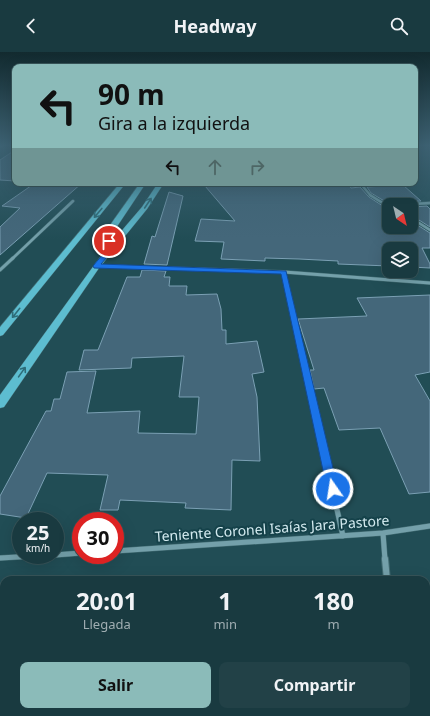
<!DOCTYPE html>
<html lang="es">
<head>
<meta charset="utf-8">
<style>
  body { margin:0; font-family:"Noto Sans",sans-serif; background:#224147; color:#f1f3f6; height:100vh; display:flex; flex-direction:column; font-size:15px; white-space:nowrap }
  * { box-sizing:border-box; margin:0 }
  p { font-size:13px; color:#9fadb1 }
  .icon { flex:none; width:22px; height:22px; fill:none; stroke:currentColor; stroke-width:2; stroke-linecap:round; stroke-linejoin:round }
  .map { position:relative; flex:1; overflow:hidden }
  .drawer { position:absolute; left:0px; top:524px; width:430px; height:140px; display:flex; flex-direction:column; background:#193a40; border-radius:12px 12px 0 0; box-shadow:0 4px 16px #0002,0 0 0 1px #375459 }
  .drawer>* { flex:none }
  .hud { position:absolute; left:12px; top:12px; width:406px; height:122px; border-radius:8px; box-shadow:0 4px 16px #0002,0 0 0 1px #375459; background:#8bbbb9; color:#111; overflow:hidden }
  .needle { width:26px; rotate:145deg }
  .fabs { position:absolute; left:382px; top:146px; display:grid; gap:8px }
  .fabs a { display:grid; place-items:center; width:36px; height:36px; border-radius:8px; background:#193a40; box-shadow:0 4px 16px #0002,0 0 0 1px #375459; font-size:20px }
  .speed { position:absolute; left:12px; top:460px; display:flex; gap:8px; font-size:20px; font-weight:700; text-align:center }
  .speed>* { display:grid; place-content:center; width:52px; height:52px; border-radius:50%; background:#193a40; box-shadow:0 4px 16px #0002,0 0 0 1px #375459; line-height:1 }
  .speed small { font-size:10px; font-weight:400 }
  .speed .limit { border:6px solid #d22; background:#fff; color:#111 }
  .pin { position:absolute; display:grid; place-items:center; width:34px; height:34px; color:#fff; margin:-17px; border:2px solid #fff; border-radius:50%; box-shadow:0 1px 4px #0007 }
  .me { position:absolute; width:44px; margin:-22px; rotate:347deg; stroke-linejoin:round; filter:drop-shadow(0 0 3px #0008) }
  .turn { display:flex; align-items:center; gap:14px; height:84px; padding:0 20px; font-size:18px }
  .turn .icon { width:52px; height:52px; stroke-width:2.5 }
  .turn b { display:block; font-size:28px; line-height:34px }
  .lanes { display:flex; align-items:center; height:38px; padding:0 20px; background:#0003; justify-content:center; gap:20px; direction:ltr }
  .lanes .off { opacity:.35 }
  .eta { display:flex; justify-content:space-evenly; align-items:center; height:68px; text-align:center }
  .eta b { font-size:24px; font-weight:700; line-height:28px }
  .button { display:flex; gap:8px; margin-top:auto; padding:8px 20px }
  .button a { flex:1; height:46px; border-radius:8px; background:#8bbbb9; color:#111; font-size:16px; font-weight:700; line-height:46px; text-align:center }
  .button a+a { background:#224147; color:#f1f3f6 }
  header { display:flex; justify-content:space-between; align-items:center; height:52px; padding:0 20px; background:#193a40; font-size:18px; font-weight:700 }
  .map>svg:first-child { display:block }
  .building { fill:#44677a; stroke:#7ba0b4 }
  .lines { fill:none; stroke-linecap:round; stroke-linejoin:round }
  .minor-far5-casing { stroke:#446d74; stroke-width:3 }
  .minor-far4-casing { stroke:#446d74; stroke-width:3.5 }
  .minor-far3-casing { stroke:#446d74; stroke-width:4 }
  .minor-far2-casing { stroke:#446d74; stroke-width:5.5 }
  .minor-far1-casing { stroke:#446d74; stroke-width:6 }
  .minor-casing { stroke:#446d74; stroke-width:8 }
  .trunk-casing { stroke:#446d74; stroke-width:1 }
  .minor-far5 { stroke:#74a0aa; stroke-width:2 }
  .minor-far4 { stroke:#74a0aa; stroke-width:2.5 }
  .minor-far3 { stroke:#74a0aa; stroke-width:3 }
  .minor-far2 { stroke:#74a0aa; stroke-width:4 }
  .minor-far1 { stroke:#74a0aa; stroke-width:5 }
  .minor { stroke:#74a0aa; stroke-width:6 }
  .trunk { fill:#5dbdd0; fill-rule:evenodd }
  .oneway { stroke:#2e6d79 }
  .route { fill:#1a73e8; stroke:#114b97 }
  .labels { text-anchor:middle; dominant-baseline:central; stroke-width:4; stroke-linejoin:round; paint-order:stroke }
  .near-street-label { font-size:14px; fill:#d3eaef; stroke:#15424a }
</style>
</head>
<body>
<header><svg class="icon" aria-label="back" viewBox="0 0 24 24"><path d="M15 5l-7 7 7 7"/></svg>Headway<svg class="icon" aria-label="search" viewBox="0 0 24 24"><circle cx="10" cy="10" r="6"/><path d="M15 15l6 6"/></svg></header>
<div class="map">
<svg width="430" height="664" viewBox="0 0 430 664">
  <rect width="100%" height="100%" fill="#214d55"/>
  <!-- building -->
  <path class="building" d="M15,98v31l-15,-1v-20z
    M35,131h47l-82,72v-28l20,-19 -18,-2z
    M224,131h124l3,5 9,-1 9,10 20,13v17h22v-6l19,12v15h-8l8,16v4l-19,-1v-18h-22v17l-51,-2v-3l-39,-2 -34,-1v3l-44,-2 3,-17 -29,-1 6,-22 34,2 -30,-35z
    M403,133l18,16 -24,1 -3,3h-3l-20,-12 -4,-6z
    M169,140l14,4 -16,69 -23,-1 8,-28 3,1z
    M427,154l3,3v18l-19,-12v-8z
    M142,218l24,1 -2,6h6l-1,9h18l-1,9 31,-1 4,15 1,21h4v14l31,-3 7,31 -12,2 5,23 3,64 -28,-1 -1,50 -46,-2 1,-5 -66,-3 -2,10h-18l8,-35 -61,-2 -21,45 -26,-4v-18l46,-85h5l3,-12h6l7,-27 29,-1 -9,42 53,-2 -2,22 58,1 3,-37h-20l5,-41 -52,2 -1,10 -52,2 5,-20h14l29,-73h13z
    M430,243v77l-15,3 15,26v91l-21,2 -29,-66 -41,2 -15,-42 -10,1 -4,-19h4l-16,-51 69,-3 -10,-18z"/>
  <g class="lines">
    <defs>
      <path id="minor-far5" d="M0,94h2
        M360,131l11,13"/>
      <path id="minor-far4" d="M370,143l19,12
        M397,153l33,-2
        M411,166l19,12
        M12,207l61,-58"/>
      <path id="minor-far3" d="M97,214l187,6 146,11
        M0,218l13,-12
        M284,220l15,65"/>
      <path id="minor-far2" d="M298,284l23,100"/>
      <path id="minor-far1" d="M320,383l23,101
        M383,481l2,27
        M115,499l268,-18 47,-7
        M55,503l26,-2
        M0,506l52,-3"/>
      <path id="minor" d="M385,507l2,21
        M400,660v4"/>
      <path id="trunk" d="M120,131h6l-123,152 -3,1v-9z
        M140,131h6l-30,45 -4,14 30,-35 16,-24h6l-17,26 -48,59 -95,139 -4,1v-13l103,-142 5,-25z"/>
    </defs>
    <!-- minor-far5 casing -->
    <use href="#minor-far5" class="minor-far5-casing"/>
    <!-- minor-far4 casing -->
    <use href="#minor-far4" class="minor-far4-casing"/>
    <!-- minor-far3 casing -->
    <use href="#minor-far3" class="minor-far3-casing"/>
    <!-- minor-far2 casing -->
    <use href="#minor-far2" class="minor-far2-casing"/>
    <!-- minor-far1 casing -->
    <use href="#minor-far1" class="minor-far1-casing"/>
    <!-- minor casing -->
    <use href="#minor" class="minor-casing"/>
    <!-- trunk casing -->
    <use href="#trunk" class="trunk-casing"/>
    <!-- minor-far5 -->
    <use href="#minor-far5" class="minor-far5"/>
    <!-- minor-far4 -->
    <use href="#minor-far4" class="minor-far4"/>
    <!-- minor-far3 -->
    <use href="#minor-far3" class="minor-far3"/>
    <!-- minor-far2 -->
    <use href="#minor-far2" class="minor-far2"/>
    <!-- minor-far1 -->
    <use href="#minor-far1" class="minor-far1"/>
    <!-- minor -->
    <use href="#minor" class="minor"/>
    <!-- trunk -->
    <use href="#trunk" class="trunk"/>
  </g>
  <!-- one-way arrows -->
  <defs><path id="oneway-shaft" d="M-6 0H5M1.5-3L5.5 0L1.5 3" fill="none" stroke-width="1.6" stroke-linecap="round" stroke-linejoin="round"/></defs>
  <g class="oneway">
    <use href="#oneway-shaft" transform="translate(148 151) rotate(-56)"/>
    <use href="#oneway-shaft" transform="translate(98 161) rotate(130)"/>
    <use href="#oneway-shaft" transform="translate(16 261) rotate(129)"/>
    <use href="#oneway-shaft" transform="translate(22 320) rotate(-55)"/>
  </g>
  <!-- sky -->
  <linearGradient id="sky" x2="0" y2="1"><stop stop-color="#122a2f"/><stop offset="0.5" stop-color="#3d6273"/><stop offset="1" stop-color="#3d6273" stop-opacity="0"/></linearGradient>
  <rect width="430" height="187" fill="url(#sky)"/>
  <!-- route -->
  <path class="route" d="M109,188l3,1 -3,14 -8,9 185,7 52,218 -1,4 -4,1 -4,-1 -2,-4 -46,-215 -187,-6 -1,-2 10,-12 3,-13z"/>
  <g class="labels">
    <!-- near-street labels -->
    <g class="near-street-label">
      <text transform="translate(272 476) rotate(-4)">Teniente Coronel Isaías Jara Pastore</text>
    </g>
  </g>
</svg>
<div class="fabs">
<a><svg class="needle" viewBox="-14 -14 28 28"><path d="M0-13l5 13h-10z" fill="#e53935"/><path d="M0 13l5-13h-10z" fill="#9fadb1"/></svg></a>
<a><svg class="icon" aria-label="layers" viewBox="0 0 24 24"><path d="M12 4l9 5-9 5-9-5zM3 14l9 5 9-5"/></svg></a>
</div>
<div class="speed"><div>25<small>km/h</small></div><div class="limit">30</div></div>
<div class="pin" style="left:109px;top:189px;background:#d93025"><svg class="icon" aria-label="arrive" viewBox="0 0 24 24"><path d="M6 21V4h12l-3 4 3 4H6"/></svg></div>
<svg class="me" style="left:333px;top:437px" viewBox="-20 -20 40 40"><circle r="17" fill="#1a73e8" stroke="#fff" stroke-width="3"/><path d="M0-11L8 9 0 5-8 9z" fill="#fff"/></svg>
<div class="hud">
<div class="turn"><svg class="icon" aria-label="left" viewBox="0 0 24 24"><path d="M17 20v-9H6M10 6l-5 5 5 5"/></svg><div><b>90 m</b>Gira a la izquierda</div></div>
<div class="lanes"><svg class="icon" aria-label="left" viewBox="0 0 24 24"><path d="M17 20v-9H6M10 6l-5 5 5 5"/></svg><svg class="icon off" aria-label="ahead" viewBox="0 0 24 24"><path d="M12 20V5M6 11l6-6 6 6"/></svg><svg class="icon off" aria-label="right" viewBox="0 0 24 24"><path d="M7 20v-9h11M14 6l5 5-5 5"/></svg></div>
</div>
<section class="drawer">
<div class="eta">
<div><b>20:01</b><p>Llegada</p></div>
<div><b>1</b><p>min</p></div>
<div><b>180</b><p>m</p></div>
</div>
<div class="button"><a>Salir</a><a>Compartir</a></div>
</section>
</div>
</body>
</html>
